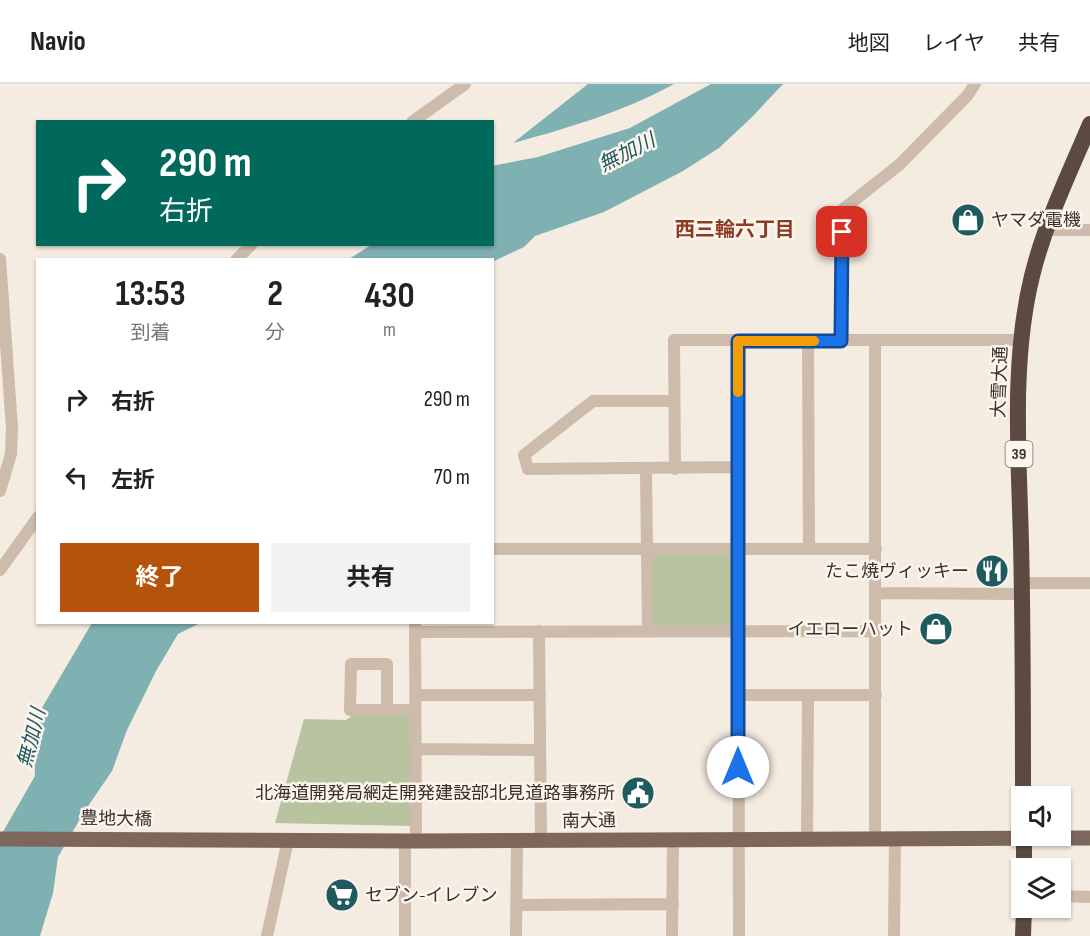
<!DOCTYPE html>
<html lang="ja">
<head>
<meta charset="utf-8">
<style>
  body { margin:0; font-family:"Sofia Sans Condensed","Noto Sans JP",sans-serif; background:#f2f2f2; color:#222; height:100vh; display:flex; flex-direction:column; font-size:22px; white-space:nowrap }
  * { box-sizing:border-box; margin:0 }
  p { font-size:20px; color:#767676 }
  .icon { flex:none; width:33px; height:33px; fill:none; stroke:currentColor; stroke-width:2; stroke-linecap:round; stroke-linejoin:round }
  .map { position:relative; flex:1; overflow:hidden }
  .side { position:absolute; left:36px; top:174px; width:458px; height:366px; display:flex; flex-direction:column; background:#fff; border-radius:0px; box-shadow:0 2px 4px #0004 }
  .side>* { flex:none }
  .hud { position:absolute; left:36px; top:36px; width:458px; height:126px; border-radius:0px; box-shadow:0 2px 4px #0004; background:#00695c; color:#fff; overflow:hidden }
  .controls { position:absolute; left:1011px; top:702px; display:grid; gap:12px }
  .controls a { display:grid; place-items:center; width:60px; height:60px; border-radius:0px; background:#fff; box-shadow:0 2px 4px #0004; font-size:30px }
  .pin { position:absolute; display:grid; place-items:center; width:51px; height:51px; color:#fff; margin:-26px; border-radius:12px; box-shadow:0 3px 9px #0006 }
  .me { position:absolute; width:66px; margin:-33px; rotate:0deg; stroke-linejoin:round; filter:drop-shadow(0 0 4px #0008) }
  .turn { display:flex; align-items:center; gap:21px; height:126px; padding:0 24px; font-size:27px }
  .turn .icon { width:78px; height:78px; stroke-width:2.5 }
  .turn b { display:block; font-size:42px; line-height:51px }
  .eta { display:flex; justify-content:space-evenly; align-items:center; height:102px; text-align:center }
  .eta b { font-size:36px; font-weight:700; line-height:42px }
  .cta { display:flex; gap:12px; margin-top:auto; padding:12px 24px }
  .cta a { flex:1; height:69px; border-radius:0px; background:#b45309; color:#fff; font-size:24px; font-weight:700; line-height:69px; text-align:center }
  .cta a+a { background:#f2f2f2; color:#222 }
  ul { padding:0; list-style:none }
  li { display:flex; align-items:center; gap:18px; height:78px; padding:0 24px }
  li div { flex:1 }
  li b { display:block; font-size:22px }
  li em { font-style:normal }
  header { display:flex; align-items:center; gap:36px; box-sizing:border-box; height:84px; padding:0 30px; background:#fff; border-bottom:2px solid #e0e0e0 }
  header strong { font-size:28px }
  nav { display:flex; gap:33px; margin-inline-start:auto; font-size:21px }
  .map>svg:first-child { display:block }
  .green { fill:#b8c4a0 }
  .water { fill:#7fb0b2 }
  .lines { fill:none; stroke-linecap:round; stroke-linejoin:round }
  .minor { stroke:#cdbbac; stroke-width:12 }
  .major { stroke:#7d675c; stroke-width:15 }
  .highway { stroke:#5c4a42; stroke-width:16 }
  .route-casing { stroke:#114b97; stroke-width:15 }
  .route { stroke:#1a73e8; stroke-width:10 }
  .slow { stroke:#f59e0b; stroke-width:10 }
  .labels { text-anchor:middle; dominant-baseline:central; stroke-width:5; stroke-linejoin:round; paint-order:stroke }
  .shield { fill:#fbf5ee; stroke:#756b66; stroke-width:1.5 }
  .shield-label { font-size:16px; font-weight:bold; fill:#3b302b }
  .poi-label { font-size:18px; fill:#3b302b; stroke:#fbf5ee; text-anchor:end }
  .street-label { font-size:18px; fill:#3b302b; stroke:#fbf5ee }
  .water-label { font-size:20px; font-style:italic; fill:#1f5a5e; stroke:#fbf5ee }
  .neighbourhood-label { font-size:20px; font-weight:bold; fill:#8c3b22; stroke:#fbf5ee }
</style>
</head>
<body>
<header>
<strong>Navio</strong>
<nav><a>地図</a><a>レイヤ</a><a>共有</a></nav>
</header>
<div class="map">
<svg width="1090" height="852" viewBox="0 0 1090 852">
  <rect width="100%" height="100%" fill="#f4ebe1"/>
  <!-- green -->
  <path class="green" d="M734,469l-1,74 -82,-1v-72z
    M353,631h57l1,111 -136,-3 29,-104 42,1z"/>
  <!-- water -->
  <path class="water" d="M588,0h86c-51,28 -106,44 -161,59z
    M711,0h72l-32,34 -32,30 -36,23 -79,41 -69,24 -11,11 -32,15v-2l-143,-1 22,-14 121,-1v-78l46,-9 92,-29z
    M92,539h108l-22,11 -22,37 -29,59 -15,41 -28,41 -26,45 -5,36 -13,43h-40v-99l35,-61 -2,-53z"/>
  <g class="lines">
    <!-- minor -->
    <path class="minor" d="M412,38l53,-38
      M1046,146h44
      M0,175l12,169 -1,26 -11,37
      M236,176l16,-16
      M738,257l1,595
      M808,257l1,208
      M841,257l1,-131 57,-45 68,-69 8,-12
      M674,317h-81l-69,54 4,14 209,-2
      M646,385l2,161
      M675,385l-1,-129h347
      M492,465h384
      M0,486l38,-53
      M1022,499h68
      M876,509l146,1
      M415,538l1,219
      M539,547l2,210
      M415,548l461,-1
      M415,611h125
      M738,611h138
      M387,626v-46h-36l-1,46h65
      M416,665l123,1
      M807,754l1,-142
      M875,754v-497
      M1060,812l30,1
      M516,821l157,-1
      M267,852l21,-96
      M405,852v-95
      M516,852l1,-95
      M672,852l1,-97
      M894,852l1,-98"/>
    <!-- major -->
    <path class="major" d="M0,755l416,2 674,-3"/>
    <!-- highway -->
    <path class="highway" d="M1023,712c0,-84 0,-169 -2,-253 -2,-87 -10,-182 11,-267 13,-53 37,-102 58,-152
      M1024,752v32
      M1023,852l1,-28"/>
  </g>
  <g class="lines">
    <defs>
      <path id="route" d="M738,683v-426h103l1,-109"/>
    </defs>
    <!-- route casing -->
    <use href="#route" class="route-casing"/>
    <!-- route -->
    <use href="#route" class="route"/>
    <!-- slow -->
    <path class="slow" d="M738,308v-51h76"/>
  </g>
  <!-- icons -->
  <defs>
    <symbol id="shop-disc" viewBox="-11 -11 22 22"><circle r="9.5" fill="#1f5a5e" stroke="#fbf5ee"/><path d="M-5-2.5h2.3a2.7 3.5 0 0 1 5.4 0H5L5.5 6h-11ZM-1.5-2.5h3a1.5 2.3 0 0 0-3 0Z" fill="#fff"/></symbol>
    <symbol id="restaurant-disc" viewBox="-11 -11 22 22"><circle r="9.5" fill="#1f5a5e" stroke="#fbf5ee"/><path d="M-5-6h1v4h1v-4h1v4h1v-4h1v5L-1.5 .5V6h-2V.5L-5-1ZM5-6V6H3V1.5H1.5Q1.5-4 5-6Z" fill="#fff"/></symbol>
    <symbol id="civic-disc" viewBox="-11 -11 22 22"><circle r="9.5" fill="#1f5a5e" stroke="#fbf5ee"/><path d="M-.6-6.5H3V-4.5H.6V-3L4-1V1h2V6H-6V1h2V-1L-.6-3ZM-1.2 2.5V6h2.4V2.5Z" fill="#fff"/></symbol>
    <symbol id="supermarket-disc" viewBox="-11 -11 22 22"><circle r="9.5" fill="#1f5a5e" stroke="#fbf5ee"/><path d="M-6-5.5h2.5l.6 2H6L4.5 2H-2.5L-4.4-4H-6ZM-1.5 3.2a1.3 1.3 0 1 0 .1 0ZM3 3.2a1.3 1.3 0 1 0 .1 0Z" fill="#fff"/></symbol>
  </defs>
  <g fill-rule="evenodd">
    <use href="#shop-disc" x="949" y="117" width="38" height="38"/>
    <use href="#restaurant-disc" x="973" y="468" width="38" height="38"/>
    <use href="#shop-disc" x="917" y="526" width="38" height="38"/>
    <use href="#civic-disc" x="619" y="690" width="38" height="38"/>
    <use href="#supermarket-disc" x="323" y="792" width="38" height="38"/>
  </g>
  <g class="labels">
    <!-- shield labels -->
    <rect class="shield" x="1005.5" y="357" width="27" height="26" rx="4.5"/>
    <g class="shield-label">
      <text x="1019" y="370">39</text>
    </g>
    <!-- poi labels -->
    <g class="poi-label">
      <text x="991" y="136" text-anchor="start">ヤマダ電機</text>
      <text x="969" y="487">たこ焼ヴィッキー</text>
      <text x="913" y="545">イエローハット</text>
      <text x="615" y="709">北海道開発局網走開発建設部北見道路事務所</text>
      <text x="365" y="811" text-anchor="start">セブン-イレブン</text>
    </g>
    <!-- street labels -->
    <g class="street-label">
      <text transform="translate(1000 298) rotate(-88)">大雪大通</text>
      <text transform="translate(116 735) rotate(1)">豊地大橋</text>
      <text transform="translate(589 737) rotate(-1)">南大通</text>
    </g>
    <!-- water labels -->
    <g class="water-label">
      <text transform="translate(627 69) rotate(-27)">無加川</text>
      <text transform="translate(32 654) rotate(-76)">無加川</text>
    </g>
    <!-- neighbourhood labels -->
    <g class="neighbourhood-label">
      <text x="735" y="146">西三輪六丁目</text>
    </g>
  </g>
</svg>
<div class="controls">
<a><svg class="icon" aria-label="sound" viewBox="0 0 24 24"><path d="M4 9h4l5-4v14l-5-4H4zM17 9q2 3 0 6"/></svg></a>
<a><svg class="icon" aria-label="layers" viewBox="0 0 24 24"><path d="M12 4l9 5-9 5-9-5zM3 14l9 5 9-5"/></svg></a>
</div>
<div class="pin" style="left:842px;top:148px;background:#d93025"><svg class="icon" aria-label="arrive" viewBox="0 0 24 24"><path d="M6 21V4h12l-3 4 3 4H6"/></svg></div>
<svg class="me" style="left:738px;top:683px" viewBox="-20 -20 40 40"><circle r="19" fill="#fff"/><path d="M0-13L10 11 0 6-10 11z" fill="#1a73e8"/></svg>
<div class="hud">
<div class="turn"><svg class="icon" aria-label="right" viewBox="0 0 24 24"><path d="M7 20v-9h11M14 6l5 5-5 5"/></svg><div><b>290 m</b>右折</div></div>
</div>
<section class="side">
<div class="eta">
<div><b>13:53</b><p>到着</p></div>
<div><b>2</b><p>分</p></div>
<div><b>430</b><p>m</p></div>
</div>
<ul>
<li><svg class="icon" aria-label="right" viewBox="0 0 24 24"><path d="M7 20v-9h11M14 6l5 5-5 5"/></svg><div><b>右折</b></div><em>290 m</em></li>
<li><svg class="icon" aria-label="left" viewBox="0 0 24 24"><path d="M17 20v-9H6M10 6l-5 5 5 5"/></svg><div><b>左折</b></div><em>70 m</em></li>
</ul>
<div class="cta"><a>終了</a><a>共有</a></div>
</section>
</div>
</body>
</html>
